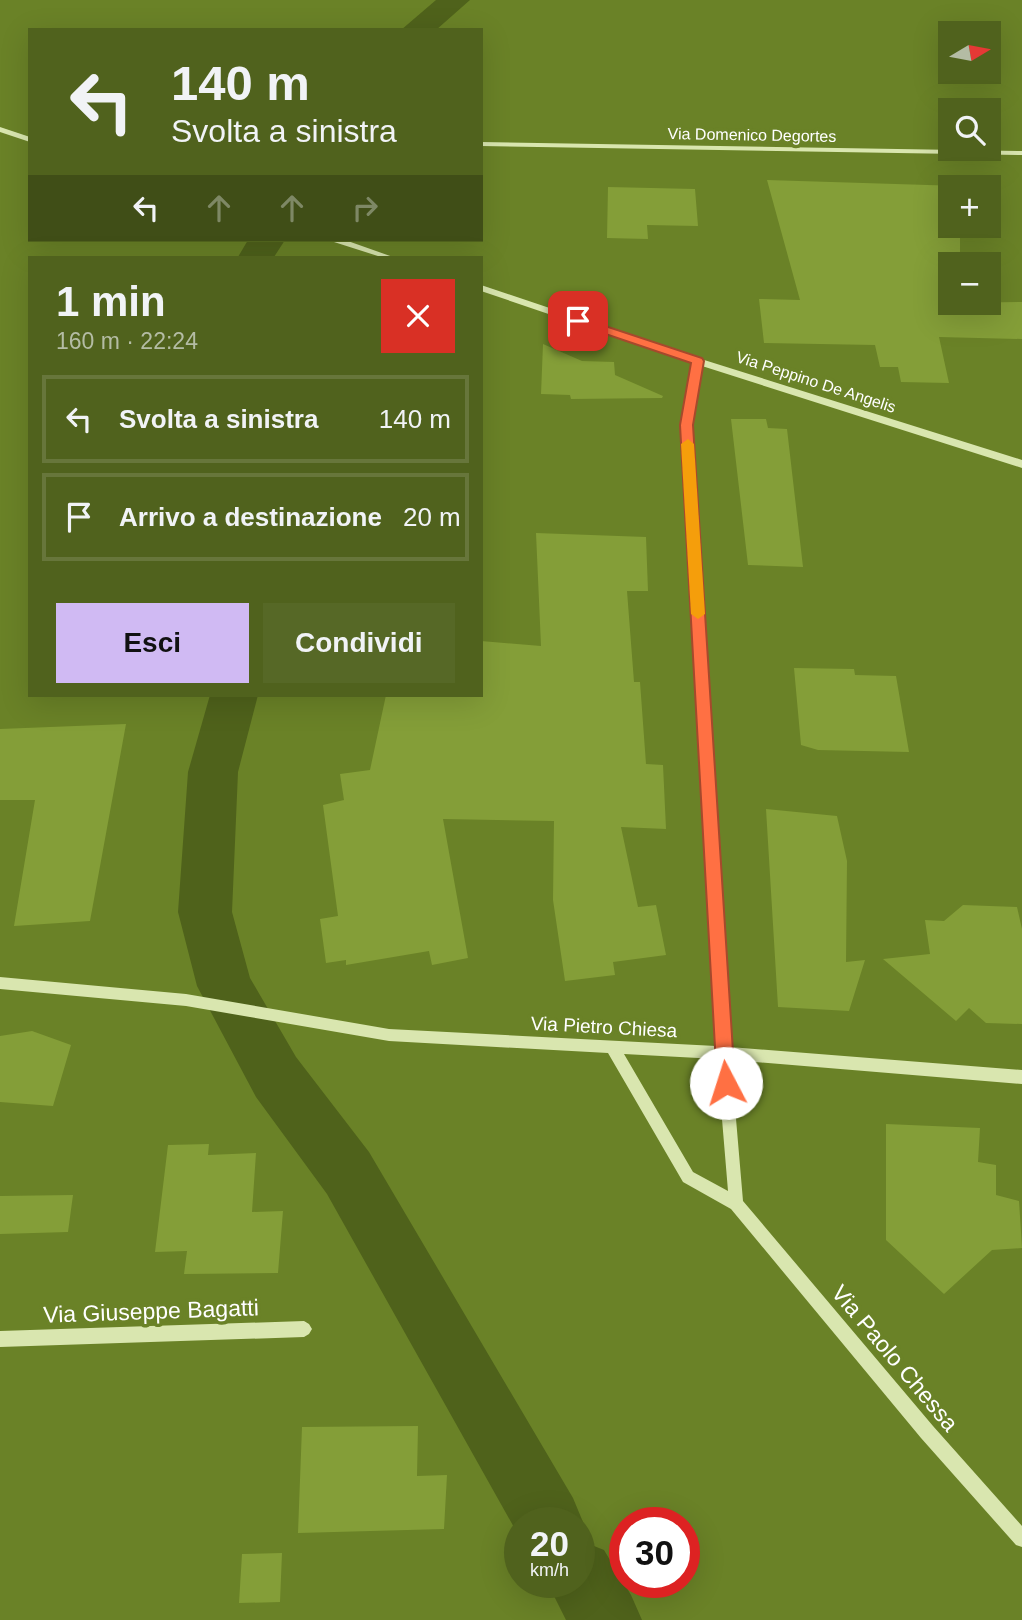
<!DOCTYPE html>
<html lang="it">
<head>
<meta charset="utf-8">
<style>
  body { margin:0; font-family:Arial,sans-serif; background:#566826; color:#f1f3f6; height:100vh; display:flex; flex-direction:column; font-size:26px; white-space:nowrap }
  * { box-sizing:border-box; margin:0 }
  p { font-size:23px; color:#b4bca4 }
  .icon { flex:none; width:38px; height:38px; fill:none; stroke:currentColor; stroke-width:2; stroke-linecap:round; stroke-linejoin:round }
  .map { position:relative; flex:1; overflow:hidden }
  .panel { position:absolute; left:28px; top:256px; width:455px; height:441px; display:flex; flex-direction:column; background:#50621d; border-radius:0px; box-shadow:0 7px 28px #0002 }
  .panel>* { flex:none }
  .hud { position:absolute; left:28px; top:28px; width:455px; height:214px; border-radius:0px; box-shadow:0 7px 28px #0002; background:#50621d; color:#f1f3f6; overflow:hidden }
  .needle { width:46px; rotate:80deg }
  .buttons { position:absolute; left:938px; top:21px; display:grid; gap:14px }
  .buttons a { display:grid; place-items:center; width:63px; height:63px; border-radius:0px; background:#50621d; box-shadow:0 7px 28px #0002; font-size:35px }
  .speed { position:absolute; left:504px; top:1507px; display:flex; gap:14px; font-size:35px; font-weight:700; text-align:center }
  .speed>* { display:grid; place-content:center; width:91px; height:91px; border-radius:50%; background:#50621d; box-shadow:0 7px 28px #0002; line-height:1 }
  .speed small { font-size:18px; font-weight:400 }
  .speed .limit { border:10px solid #d22; background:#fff; color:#111 }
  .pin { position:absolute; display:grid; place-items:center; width:60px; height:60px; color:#fff; margin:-30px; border-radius:14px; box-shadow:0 4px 10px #0006 }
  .me { position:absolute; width:77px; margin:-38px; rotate:355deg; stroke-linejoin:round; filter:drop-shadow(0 0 5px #0008) }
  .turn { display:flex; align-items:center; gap:24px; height:147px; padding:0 28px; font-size:32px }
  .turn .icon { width:91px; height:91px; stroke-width:2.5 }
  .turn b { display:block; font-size:49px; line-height:60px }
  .lanes { display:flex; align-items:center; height:66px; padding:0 28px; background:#0003; justify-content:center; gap:35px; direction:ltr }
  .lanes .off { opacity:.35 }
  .round { display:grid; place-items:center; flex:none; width:74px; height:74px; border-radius:0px; background:#566826 }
  .head { display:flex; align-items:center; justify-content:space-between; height:119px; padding:0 28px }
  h1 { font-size:42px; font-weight:800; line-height:52px }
  .cta { display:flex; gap:14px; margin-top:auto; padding:14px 28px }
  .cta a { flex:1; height:80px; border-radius:0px; background:#d0baf3; color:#111; font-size:28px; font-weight:800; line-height:80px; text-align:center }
  .cta a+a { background:#566826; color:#f1f3f6 }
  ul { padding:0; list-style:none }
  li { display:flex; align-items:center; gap:21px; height:88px; margin:0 14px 10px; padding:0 14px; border:4px solid #67763b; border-radius:0px }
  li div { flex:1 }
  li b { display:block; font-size:26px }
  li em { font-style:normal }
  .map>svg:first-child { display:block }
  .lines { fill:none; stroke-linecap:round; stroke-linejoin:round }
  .canal { fill:#4f621b; fill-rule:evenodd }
  .building { fill:#849e38 }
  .minor { fill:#d9e6af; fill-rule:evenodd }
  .route { fill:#ff7043; stroke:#a6492c; stroke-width:2 }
  .slow { fill:#f59e0b }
  .labels { text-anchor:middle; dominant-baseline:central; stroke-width:7; stroke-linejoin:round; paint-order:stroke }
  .far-street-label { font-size:16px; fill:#fff; stroke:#6a8227 }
  .street-label { font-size:19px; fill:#fff; stroke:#6a8227 }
  .near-street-label { font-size:23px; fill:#fff; stroke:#6a8227 }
</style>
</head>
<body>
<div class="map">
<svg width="1022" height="1620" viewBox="0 0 1022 1620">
  <rect width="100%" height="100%" fill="#6a8227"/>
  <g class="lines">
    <!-- canal -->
    <path class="canal" d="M436,0h34l-34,30h-35z
      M248,240h37l-11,17h-36z
      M210,695h48l-20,77 -6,140 18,66 46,79 73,95 204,346 10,24 -4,10v-10h-59v16l-193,-344 -71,-97 -59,-111 -19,-74 10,-140z
      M579,1540l25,10 27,45 11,25h-76l-19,-38h32z"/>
  </g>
  <!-- building -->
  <path class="building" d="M767,180l193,6 -10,1v39h10v38h-10v39l72,-1v37l-83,-2 10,46 -48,-1 -3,-15h-18l-5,-22 -111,-2 -5,-44 41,1z
    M608,187l87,2 3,37 -51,-1 1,14 -41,-1z
    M543,344l39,17 32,1 1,13 48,21 -1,2 -91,1 -1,-4 -29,-1z
    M731,419h35l2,9 19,1 16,138 -55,-2z
    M536,533l110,4 2,54h-21l7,91h6l6,82 17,1 3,64 -45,-2 17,80 18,-2 10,50 -53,7 2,13 -50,6 -12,-81 1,-79 -111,-2 25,139 -36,7 -3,-14 -83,14v-5l-20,3 -6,-44 18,-3 -15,-111 21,-5 -4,-26 30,-4 16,-75h95v-54l60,5z
    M794,668l60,1 1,6 41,1 13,76 -91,-2 -17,-5z
    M126,724l-36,197 -76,5 21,-126h-35v-71z
    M766,809l71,7 10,45 -1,101 19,-2 -16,51 -71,-4z
    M963,905l54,2 5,22v95l-36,-1 -17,-15 -13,13 -73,-62 47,-5 -5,-34 19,1z
    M32,1031l39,14 -18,61 -53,-4v-66z
    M886,1124l94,4 -2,34 18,3v30l23,6 3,47 -30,2 -48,44 -58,-54z
    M209,1144l-1,11 48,-2 -4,59 31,-1 -5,62 -94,1 3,-23 -32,1 13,-107z
    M73,1195l-5,37 -68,2v-38z
    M418,1426l-1,50 30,-1 -3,54 -146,4 4,-106z
    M282,1553l-2,49 -41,1 3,-49z"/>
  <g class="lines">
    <!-- minor -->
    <path class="minor" d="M0,127l30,10v5l-30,-10z
      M481,142l541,9v4l-541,-9z
      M333,240h12l48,17h-12l-47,-15z
      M481,285l220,74 321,101v8l-320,-102 -10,59 38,622 292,23v14l-291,-24 12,141 190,225 89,100v21l-6,-2 -95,-107 -190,-229 -48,-27 -75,-129 -219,-12 -203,-35 -186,-17v-12l186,17 203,35 327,17 -34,-621 11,-62 -212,-72zM624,1054l93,5 11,132 -35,-19z
      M304,1321l5,3 3,5 -3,5 -5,3 -304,10v-16z"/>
  </g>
  <!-- route -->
  <path class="route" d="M578,317l124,41 2,3 -11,64 42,658 -3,6 -6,2 -6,-2 -3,-6 -37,-658 11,-62 -118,-40v-5z"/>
  <!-- slow -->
  <path class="slow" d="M688,439l6,5 11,170 -7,5 -7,-5 -10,-170z"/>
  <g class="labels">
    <!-- far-street labels -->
    <g class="far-street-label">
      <text transform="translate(752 135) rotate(1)">Via Domenico Degortes</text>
      <text transform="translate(816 382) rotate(18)">Via Peppino De Angelis</text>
    </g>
    <!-- street labels -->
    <g class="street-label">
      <text transform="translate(604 1027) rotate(3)">Via Pietro Chiesa</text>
    </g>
    <!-- near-street labels -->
    <g class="near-street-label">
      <text transform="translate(151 1311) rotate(-2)">Via Giuseppe Bagatti</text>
      <text transform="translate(895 1358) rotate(50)">Via Paolo Chessa</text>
    </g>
  </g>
</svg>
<div class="buttons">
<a><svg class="needle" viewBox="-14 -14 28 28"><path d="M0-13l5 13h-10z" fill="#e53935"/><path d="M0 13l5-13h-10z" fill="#b4bca4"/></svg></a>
<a><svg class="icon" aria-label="search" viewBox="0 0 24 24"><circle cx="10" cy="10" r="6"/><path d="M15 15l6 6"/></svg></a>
<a>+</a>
<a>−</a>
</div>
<div class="speed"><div>20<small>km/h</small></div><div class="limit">30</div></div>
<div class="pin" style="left:578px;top:321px;background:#d93025"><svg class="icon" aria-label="arrive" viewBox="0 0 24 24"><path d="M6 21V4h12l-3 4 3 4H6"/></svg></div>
<svg class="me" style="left:726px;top:1083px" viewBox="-20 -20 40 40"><circle r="19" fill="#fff"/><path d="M0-13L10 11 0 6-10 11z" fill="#ff7043"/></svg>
<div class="hud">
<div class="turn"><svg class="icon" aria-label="left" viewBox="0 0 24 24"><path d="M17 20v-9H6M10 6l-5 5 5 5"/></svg><div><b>140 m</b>Svolta a sinistra</div></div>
<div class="lanes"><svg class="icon" aria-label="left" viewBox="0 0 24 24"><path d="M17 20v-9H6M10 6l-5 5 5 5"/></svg><svg class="icon off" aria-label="ahead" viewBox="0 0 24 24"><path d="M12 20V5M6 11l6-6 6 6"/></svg><svg class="icon off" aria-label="ahead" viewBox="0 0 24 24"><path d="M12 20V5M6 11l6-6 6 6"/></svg><svg class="icon off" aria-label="right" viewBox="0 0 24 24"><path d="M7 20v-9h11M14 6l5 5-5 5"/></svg></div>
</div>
<section class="panel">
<div class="head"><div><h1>1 min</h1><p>160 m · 22:24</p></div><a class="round" style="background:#d93025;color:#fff"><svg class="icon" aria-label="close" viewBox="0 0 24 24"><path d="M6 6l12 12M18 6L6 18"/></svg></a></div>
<ul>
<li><svg class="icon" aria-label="left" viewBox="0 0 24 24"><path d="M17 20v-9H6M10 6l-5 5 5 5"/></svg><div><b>Svolta a sinistra</b></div><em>140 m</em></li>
<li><svg class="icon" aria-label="arrive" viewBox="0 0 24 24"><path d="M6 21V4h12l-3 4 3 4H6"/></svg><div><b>Arrivo a destinazione</b></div><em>20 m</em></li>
</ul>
<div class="cta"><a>Esci</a><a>Condividi</a></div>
</section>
</div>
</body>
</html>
